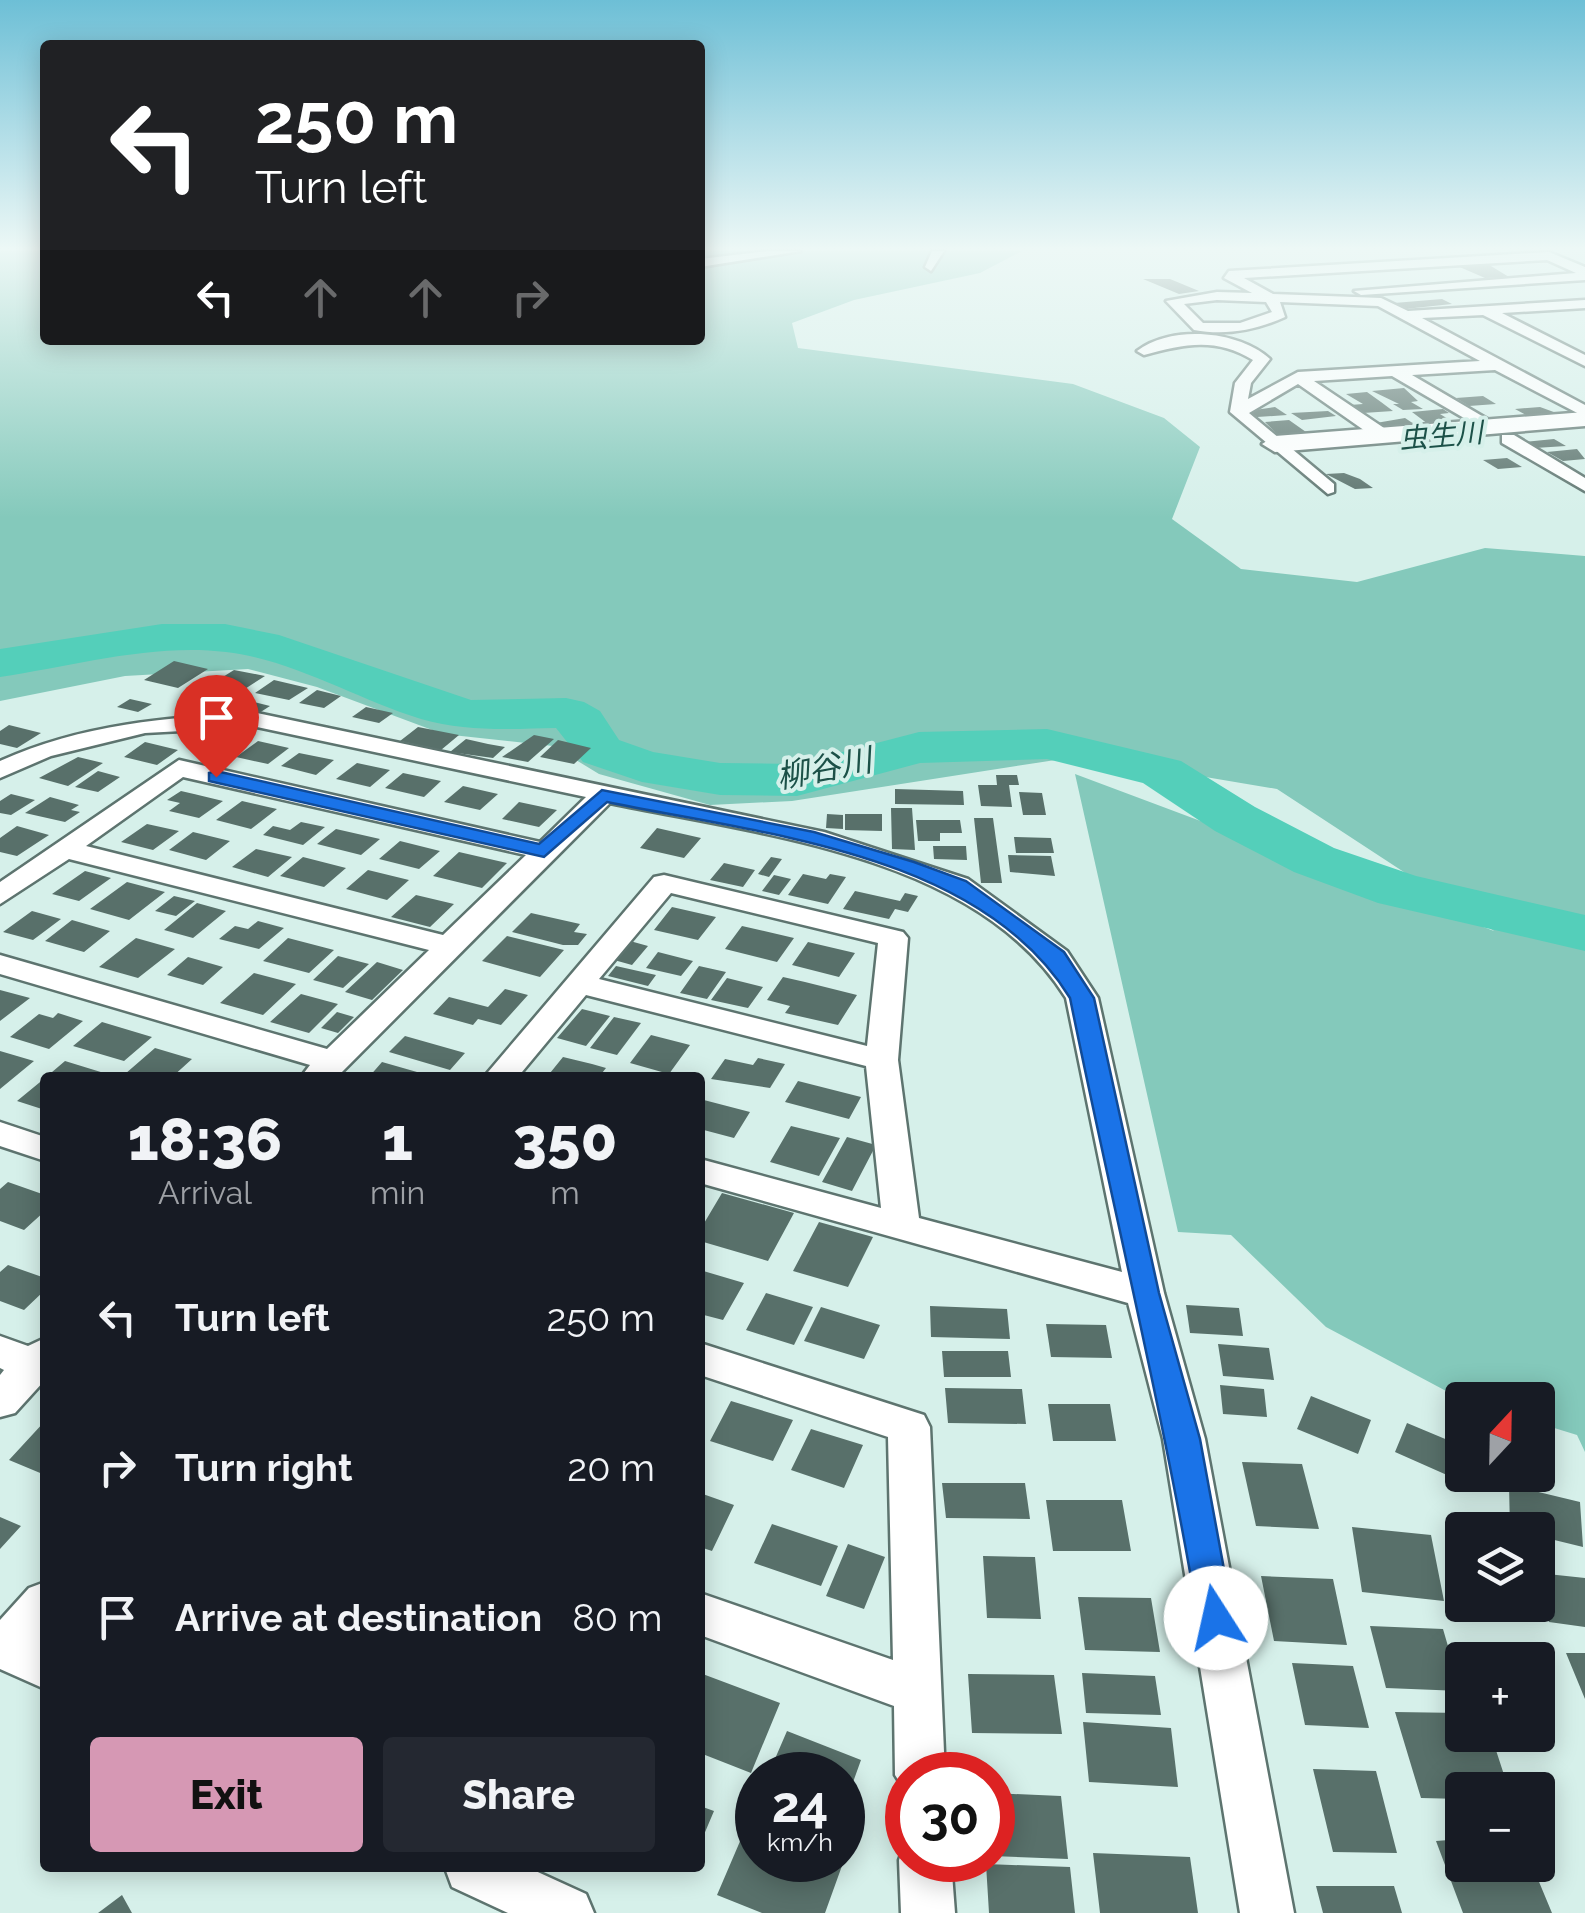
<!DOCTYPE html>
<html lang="en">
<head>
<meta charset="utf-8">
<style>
  body { margin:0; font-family:Raleway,"Noto Sans JP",sans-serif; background:#242831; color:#f1f3f6; height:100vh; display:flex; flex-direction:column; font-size:38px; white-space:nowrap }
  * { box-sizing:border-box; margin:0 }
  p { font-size:32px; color:#9ea1a6 }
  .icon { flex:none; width:55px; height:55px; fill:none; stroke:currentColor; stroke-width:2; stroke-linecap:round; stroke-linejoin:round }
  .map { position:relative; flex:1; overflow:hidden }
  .panel { position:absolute; left:40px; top:1072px; width:665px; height:800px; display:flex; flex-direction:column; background:#171b24; border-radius:10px; box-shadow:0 5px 25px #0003 }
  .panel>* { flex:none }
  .banner { position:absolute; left:40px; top:40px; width:665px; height:305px; border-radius:10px; box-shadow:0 5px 25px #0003; background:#202124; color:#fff; overflow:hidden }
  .needle { width:65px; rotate:22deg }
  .buttons { position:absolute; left:1445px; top:1382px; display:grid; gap:20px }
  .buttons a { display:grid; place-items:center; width:110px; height:110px; border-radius:10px; background:#171b24; box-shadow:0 5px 25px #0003; font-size:50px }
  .speed { position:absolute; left:735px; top:1752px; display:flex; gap:20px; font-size:50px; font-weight:700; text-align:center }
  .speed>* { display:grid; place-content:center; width:130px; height:130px; border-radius:50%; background:#171b24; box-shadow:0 5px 25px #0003; line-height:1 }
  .speed small { font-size:25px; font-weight:400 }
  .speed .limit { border:15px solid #d22; background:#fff; color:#111 }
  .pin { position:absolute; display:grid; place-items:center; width:85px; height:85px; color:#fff; margin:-102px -42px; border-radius:50% 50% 50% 0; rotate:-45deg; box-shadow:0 0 10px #0007 }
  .pin .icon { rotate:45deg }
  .me { position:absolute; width:110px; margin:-55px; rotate:350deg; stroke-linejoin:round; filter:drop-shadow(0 0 8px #0008) }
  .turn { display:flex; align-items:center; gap:35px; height:210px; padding:0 50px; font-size:45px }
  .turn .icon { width:130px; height:130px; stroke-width:2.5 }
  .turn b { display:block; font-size:70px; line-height:85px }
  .lanes { display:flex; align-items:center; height:95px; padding:0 50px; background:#0003; justify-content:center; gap:50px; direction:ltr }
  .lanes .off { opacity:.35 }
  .eta { display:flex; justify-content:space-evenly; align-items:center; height:170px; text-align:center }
  .eta b { font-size:60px; font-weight:800; line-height:70px }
  .cta { display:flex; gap:20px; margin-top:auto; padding:20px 50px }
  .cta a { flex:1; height:115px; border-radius:10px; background:#d698b4; color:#111; font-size:40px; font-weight:800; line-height:115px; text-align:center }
  .cta a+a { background:#242831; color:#f1f3f6 }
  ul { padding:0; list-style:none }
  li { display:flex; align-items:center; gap:30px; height:150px; padding:0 50px }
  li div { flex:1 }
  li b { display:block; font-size:38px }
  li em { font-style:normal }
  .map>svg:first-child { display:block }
  .green { fill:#84c9bb }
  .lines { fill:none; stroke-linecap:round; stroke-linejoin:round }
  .river { fill:#54cfba; fill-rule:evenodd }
  .building { fill:#58706a }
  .street-casing { stroke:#5d746f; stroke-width:5 }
  .secondary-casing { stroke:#5d746f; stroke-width:5 }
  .street { fill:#fff; fill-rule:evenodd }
  .secondary { fill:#fff; fill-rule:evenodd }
  .route { fill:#1a73e8; stroke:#114b97; stroke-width:2.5 }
  .labels { text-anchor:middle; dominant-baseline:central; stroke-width:8; stroke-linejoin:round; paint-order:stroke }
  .far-water-label { font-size:28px; font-style:italic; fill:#1c5148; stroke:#d6f0ea }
  .water-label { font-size:32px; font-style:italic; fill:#1c5148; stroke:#d6f0ea }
</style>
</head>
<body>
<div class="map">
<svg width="1585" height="1913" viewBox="0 0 1585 1913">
  <rect width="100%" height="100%" fill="#d6f0ea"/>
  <!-- green -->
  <path class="green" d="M0,251h45v89h655v-89h322l-42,22 -126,27 -62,23 6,25 275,36 91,34 36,29 -28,72 69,50 116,13 128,-34 100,8v896l-8,-17 -39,-12v-23h-75l-137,-73 -95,-92 -53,-3 -103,-458 419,157 -217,-142 -196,-33 -289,45 -82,4 -111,-31 -46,-28 -110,-12 -126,-47 -69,-18 -123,7 -125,25z"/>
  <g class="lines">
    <!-- river -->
    <path class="river" d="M162,624h63l54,11 192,65 95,-2 18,4 16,9 19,29 34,12 67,11 76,1 123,-32 128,-3 134,32 74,46 79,41 82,28 169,39v36l-207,-48 -84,-31 -79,-41 -72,-48 -96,-24 -127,4 -123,33 -77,-1 -78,-13 -59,-20 -27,-34c-46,1 -90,4 -135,-9 -65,-20 -127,-59 -195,-67 -73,-9 -153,14 -226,25v-28z"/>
  </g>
  <!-- building -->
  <path class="building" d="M1486,263l23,14 -24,1 -30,-13z
    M1143,279h27l29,12 -20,3z
    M1442,299l10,5 -47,5 -11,-6z
    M1404,388l14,13 -7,1 12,7 -20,1 -10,-6h6l-27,-13z
    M1367,392l14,10 12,9 -30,2 -13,-8 13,-1 -17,-10z
    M1483,396l13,8 -27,2 -13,-8z
    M1275,407l12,8 -30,2 -9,-6z
    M1540,407l22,8h-36l-11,-6z
    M1443,409l6,4 -9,1 13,8 -25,2 -16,-12z
    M1328,411l8,5 -34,4 -11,-7z
    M1405,418l12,8 -33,2 -8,-5z
    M1289,420l17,12 -28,3 -13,-13z
    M1554,439l12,7 -31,2 -11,-6z
    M1577,449l8,10 -22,2 -16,-9z
    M1507,458l15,9 -24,2 -15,-9z
    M1344,473l16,6 13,9 -18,1 -29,-15z
    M174,661l34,8 -30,19 -34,-8z
    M234,670l31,6 -48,31 -31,-7z
    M274,680l34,8 -19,12 -34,-7z
    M317,690l24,6 -17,12 -25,-5z
    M238,698l32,8 -17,11 -32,-7z
    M130,699l22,5 -14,8 -21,-5z
    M366,707l27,6 -14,10 -27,-6z
    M9,725l32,8 -24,15 -17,-4v-13z
    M418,727l41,8 -18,15 -41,-9z
    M534,735l20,4 -26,23 -26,-5z
    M466,739l22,5 17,3 -12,11 -43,-6z
    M558,740l33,8 -17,16 -34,-7z
    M258,741l31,7 -21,16 -32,-7z
    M145,742l33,8 -21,15 -33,-8z
    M299,753l35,7 -18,15 -35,-9z
    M78,757l25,6 -35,23 -29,-8z
    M357,763l33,7 -20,17 -34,-8z
    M98,771l22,6 -22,15 -23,-5z
    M403,773l38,8 -17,16 -39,-9z
    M996,775h21l2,10h-10l3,22 -31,-1 -3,-21h19z
    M463,786l35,8 -18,16 -36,-8z
    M895,789l68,2 1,14 -69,-1z
    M181,791l13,3 29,7 -24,17 -30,-7 11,-8 -13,-3z
    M1019,792l23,1 4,22h-23z
    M11,794l24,6 -24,15 -11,-2v-12z
    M50,797l29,8 -8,5 9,2 -15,10 -40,-9z
    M242,801l35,8 -26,20 -35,-9z
    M519,802l38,8 -18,17 -37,-8z
    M891,808h21l3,42 -23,-1z
    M827,814l16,1v14l-17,-1z
    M845,814h37v17l-37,-1z
    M974,818h19l9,65h-21z
    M916,820h44l2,13h-22v8h-22z
    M301,822l24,5 -22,18 -40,-10 10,-9 17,4z
    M147,824l32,7 -26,19 -32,-8z
    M17,826l32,9 -32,21 -17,-4v-14z
    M657,828l44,10 -17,20 -44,-10z
    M336,829l44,10 -19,16 -44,-11z
    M193,832l37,9 -24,19 -37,-10z
    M1014,837l37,1 3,15h-38z
    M400,841l40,10 -21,18 -40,-10z
    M933,846h33l1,14 -33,-1z
    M256,849l36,8 -24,20 -36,-10z
    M459,852l48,11 -25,25 -49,-12z
    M1008,855l43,1 4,20 -45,-4z
    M303,857l43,11 -22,19 -44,-11z
    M771,857l11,2 -13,18 -11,-3z
    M724,863l31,7 -12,17 -33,-7z
    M368,870l41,10 -22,20 -41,-11z
    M85,871l26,7 -32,23 -27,-7z
    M803,874l23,5 4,-5 16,3 -18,27 -40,-9z
    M774,875l17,4 -12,16 -17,-4z
    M127,882l38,10 -36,28 -39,-11z
    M855,891l45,10 5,-8 13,3 -10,16 -13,-3 -6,10 -46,-10z
    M416,895l38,9 -24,23 -39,-10z
    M174,896l21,5 -19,15 -21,-5z
    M197,903l29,8 -33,27 -29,-8z
    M672,907l44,10 -18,23 -44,-10z
    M32,911l29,8 -28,21 -30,-8z
    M531,913l49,11 -6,8 13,2 -9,11h-15l-51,-13z
    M72,920l38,11 -26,21 -39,-11z
    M258,921l26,7 -25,21 -40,-10 16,-13 13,3z
    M742,926l52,12 -17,24 -52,-13z
    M507,936l57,14 -24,27 -58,-16z
    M136,938l39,11 -37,29 -39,-11z
    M288,938l46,12 -25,23 -46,-12z
    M630,941l18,5 -16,19 -18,-5z
    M808,942l47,11 -16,24 -47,-12z
    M658,952l35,9 -12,15 -35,-8z
    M338,956l31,8 -26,24 -30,-8z
    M188,957l35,10 -20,18 -36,-10z
    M377,962l26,8 -31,30 -27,-8z
    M616,966l40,9 -8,11 -40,-10z
    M699,966l27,6 -19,27 -27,-6z
    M254,973l42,11 -33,31 -43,-12z
    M783,977l22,5 52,13 -19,30 -53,-12 5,-7 -23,-6z
    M727,978l36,9 -15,21 -37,-8z
    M505,989l23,6 -27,30 -23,-6 -5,6 -40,-11 16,-17 39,10z
    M0,990l30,8 -30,23z
    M301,994l37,10 -29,29 -39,-11z
    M582,1009l28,7 -24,30 -29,-8z
    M337,1012l17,5 -16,16 -17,-5z
    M58,1013l25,8 -34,28 -39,-12 29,-23 14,4z
    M614,1017l27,6 -24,32 -27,-7z
    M102,1022l50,15 -28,24 -51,-15z
    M651,1035l39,10 -21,29 -39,-11z
    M405,1036l60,17 -15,17 -61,-18z
    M155,1048l37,11 -21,19 -46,-4z
    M0,1051l34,10 -34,28z
    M563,1057l29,7 14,4 -8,10h-52z
    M758,1058l27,6 -15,24 -59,-9 14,-20 28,6z
    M65,1061l39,12 -5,5h-54z
    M382,1062l49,14v2h-63z
    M45,1078v32l-28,-9z
    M798,1081l63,16 -12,22 -64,-17z
    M700,1099l50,13 -16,26 -34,-9z
    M791,1126l49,12 -21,38 -49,-14z
    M847,1137l29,8 -24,46 -30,-9z
    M8,1182l37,13v16l-21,19 -24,-9v-32z
    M722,1193l72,20 -26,48 -68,-20v-11z
    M819,1222l54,15 -25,50 -55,-16z
    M8,1265l37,13v12l-21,20 -24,-9v-29z
    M700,1270l44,13 -21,37 -23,-6z
    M766,1293l47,14 -19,38 -48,-15z
    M1186,1305l53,3 4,28 -53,-3z
    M930,1306l77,3 3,30 -79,-2z
    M821,1307l59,18 -16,34 -60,-18z
    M1046,1324l60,1 6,33 -61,-1z
    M1218,1344l51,4 5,32 -51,-4z
    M942,1351h66l3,26h-67z
    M1220,1385l44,4 3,28 -44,-3z
    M945,1388l77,1 4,35 -78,-1z
    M1311,1396l60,24 -13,34 -61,-25z
    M731,1401l62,19 -20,41 -63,-20z
    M1048,1404h62l6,37h-63z
    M45,1421v54l-36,-15z
    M1407,1423l55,23 3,37 -70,-31z
    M811,1429l52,16 -19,43 -53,-18z
    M1242,1462l60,2 17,65 -63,-3z
    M942,1483h83l5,36 -84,-1z
    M1509,1485l71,17 3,45 -45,-11v-6l-28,-1z
    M700,1493l34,12 -22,46 -12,-4z
    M1046,1500h76l9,51h-78z
    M0,1517l21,9 -21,23z
    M772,1524l66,22 -17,40 -67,-23z
    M1352,1527l79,8 13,66 -82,-9z
    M848,1544l37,13 -21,52 -38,-13z
    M983,1556l52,1 6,62 -54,-1z
    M1538,1573l47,5v49l-36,-5z
    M1261,1576l72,3 14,66 -73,-4z
    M1078,1597l73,1 9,54 -75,-2z
    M1370,1626l73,3 18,62 -75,-3z
    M1566,1653h19v46z
    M1292,1663l61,3 16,62 -64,-3z
    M700,1673l80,30 -29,70 -51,-20z
    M1082,1673l73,3 6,39 -75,-2z
    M968,1674l86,1 8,59 -90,-1z
    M1395,1712l67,1v22h29l18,55h-47v9l-41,-1z
    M1083,1722l88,6 7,59 -89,-5z
    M787,1731l74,29 -18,50 -1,-35h-74z
    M1313,1769l63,2 21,82 -64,-1z
    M992,1793l69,3 7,63 -76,-3z
    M700,1806l14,5 -14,33z
    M747,1825l11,4v31l85,3 -18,50h-63l-45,-18z
    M1462,1839v26h70l20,48h-89l-27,-72z
    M1093,1853l97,4 8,56h-98z
    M986,1864l84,3 5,46h-86z
    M1316,1886h78l8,27h-79z
    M122,1895l10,18h-34z"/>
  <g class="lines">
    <defs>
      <path id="street" d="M768,251h33l-101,16v-8z
        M932,251h12l-13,20 -6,-4z
        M1549,252l36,15v13l-224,15 -7,-4 222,-18 -29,-13 -303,18 29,16 108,4 27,13 177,-11v8l-83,5 83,42v11l-102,-51 -61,3 163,87v12l-90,-47 -83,5 82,48v8l-6,1 -96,-56 -78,5 76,51v8h-12l-80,-56 -49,29 85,71v8l-6,2 -98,-82 5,-29 18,-23c-37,-23 -69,-16 -109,-5l-7,-4c34,-26 101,-21 133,8l-19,24 -3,16 50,-27 182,-11 -102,-55 -98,-4 5,15c-29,13 -59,19 -91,13l-28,-29 51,-9 35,1 -28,-15 5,-7zM1217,300l49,2 6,10 -32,11h-37l-19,-19z
        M1502,435h12l71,43v13l-83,-48z
        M257,713l567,119 144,47 99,72 31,47 66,295 41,146 89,474h-54l-77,-474 -35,-136 -428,-120v-24l181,49 -15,-142 -280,-71 -69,83h-34l171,-201 10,-2 239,57 5,6 -10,122 21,158 203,54 -56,-274c-89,-143 -304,-163 -456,-195l-274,275h-36l10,-13 -310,-91v-19l327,94 102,-99 -360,-91 -69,45v-22l179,-122 361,82 46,-45 -329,-70 -112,6 -94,23 -51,22v-17c82,-37 168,-44 257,-48zM183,777l343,78 -83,80 -357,-89zM671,893l207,50 -11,103 -268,-67z
        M0,1122l45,15v24l-45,-15z
        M0,1336l28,10 17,-8v42l-30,33 -15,4v-42l4,-5 -4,-2z
        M700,1343l224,72 6,12 15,348h-37v20l-13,-20 -1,-69 -194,-71v-42l193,67 -5,-223 -188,-62z
        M45,1582v54l-4,6 4,2v45l-45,-20v-49l29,-32z
        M906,1841l2,19h43l4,53h-54l-2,-53z
        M445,1868h84l57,26 8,19h-86l-56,-26z"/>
      <path id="secondary" d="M1585,412v14l-310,26 -13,-8 13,-8z"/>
    </defs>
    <!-- street casing -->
    <use href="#street" class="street-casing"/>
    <!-- secondary casing -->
    <use href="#secondary" class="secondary-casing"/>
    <!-- street -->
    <use href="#street" class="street"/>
    <!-- secondary -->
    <use href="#secondary" class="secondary"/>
  </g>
  <!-- sky -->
  <linearGradient id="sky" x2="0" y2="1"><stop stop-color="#6dbfd6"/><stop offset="0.48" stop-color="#edf8f6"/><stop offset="1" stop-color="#edf8f6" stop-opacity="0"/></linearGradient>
  <rect width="1585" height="518" fill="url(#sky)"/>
  <!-- route -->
  <path class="route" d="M216,771l323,73 63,-54 212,42 100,30 52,19 98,71 30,46 65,295 41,146 33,179 -5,11 -12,5 -13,-5 -5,-11c-35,-208 -86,-413 -128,-620 -90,-146 -309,-164 -463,-196l-63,55 -335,-76v-8z"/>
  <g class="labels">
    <!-- far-water labels -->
    <g class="far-water-label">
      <text transform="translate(1441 436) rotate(-5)">虫生川</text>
    </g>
    <!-- water labels -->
    <g class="water-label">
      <text transform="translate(824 768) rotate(-11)">柳谷川</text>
    </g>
  </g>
</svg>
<div class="buttons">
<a><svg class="needle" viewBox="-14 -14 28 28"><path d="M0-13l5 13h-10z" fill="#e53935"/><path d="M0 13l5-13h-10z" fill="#9ea1a6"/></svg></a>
<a><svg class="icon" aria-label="layers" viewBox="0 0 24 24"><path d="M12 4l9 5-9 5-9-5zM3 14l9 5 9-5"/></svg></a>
<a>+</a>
<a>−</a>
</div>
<div class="speed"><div>24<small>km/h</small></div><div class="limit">30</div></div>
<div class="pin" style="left:216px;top:777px;background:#d93025"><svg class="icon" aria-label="arrive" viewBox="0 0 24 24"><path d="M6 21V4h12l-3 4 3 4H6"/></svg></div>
<svg class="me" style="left:1216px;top:1618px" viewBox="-20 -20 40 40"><circle r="19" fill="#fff"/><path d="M0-13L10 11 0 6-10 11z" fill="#1a73e8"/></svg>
<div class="banner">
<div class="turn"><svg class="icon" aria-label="left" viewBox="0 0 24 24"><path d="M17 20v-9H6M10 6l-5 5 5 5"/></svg><div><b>250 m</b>Turn left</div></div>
<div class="lanes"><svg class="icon" aria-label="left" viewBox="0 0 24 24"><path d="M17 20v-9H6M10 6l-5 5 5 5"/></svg><svg class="icon off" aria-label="ahead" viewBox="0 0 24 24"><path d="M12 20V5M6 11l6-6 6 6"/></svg><svg class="icon off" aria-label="ahead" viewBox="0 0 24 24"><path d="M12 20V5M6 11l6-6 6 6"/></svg><svg class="icon off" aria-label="right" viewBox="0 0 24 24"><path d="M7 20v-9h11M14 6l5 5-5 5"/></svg></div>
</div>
<section class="panel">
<div class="eta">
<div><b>18:36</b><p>Arrival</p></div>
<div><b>1</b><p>min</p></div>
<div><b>350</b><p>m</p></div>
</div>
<ul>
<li><svg class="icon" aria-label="left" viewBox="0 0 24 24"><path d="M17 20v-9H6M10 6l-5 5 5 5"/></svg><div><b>Turn left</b></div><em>250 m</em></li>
<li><svg class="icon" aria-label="right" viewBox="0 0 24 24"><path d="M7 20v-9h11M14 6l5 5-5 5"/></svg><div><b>Turn right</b></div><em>20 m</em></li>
<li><svg class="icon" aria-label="arrive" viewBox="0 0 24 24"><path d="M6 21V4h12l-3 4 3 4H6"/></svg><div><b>Arrive at destination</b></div><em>80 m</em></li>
</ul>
<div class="cta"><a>Exit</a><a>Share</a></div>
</section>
</div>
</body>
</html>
